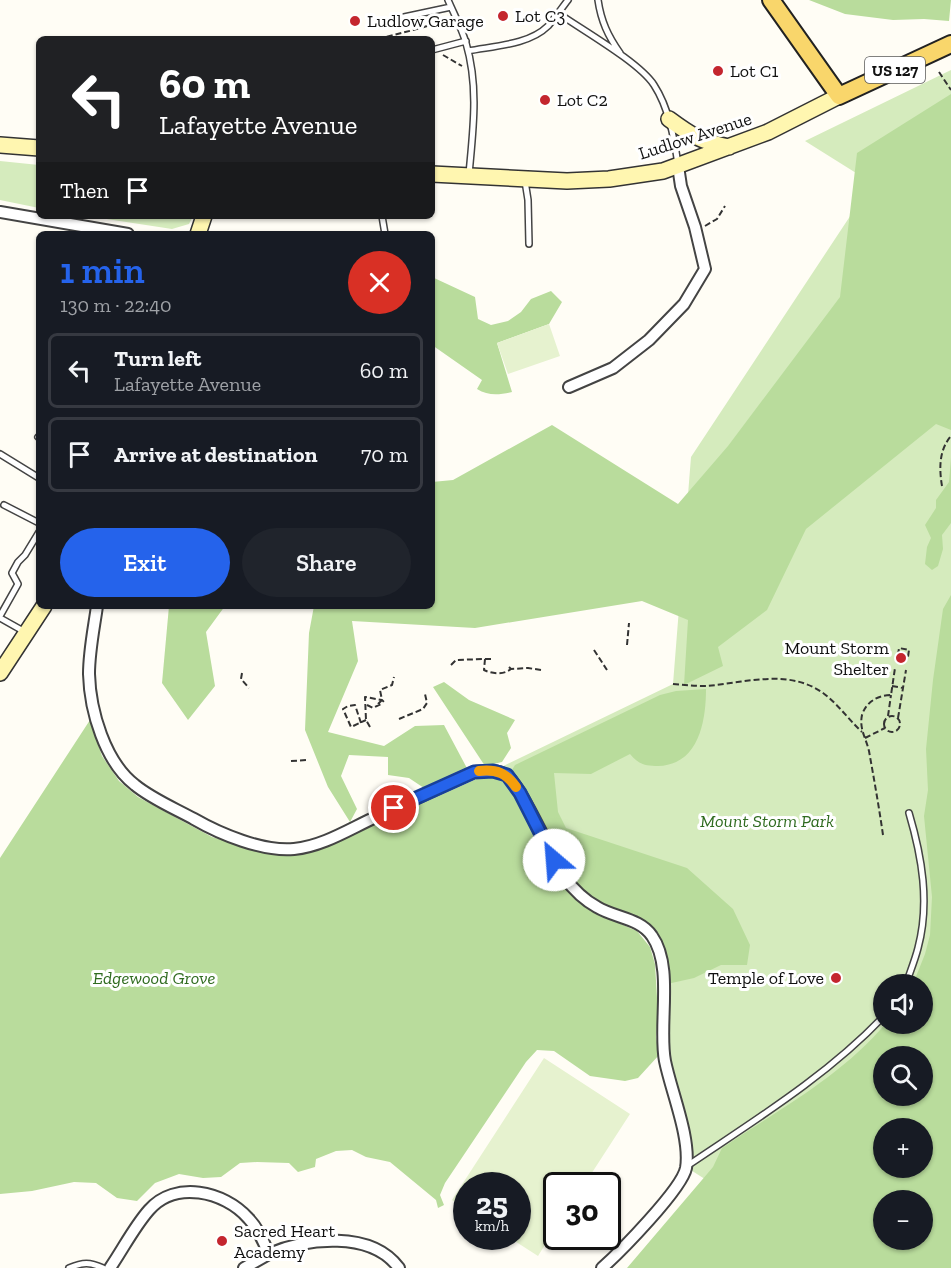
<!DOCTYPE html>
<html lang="en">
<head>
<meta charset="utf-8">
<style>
  body { margin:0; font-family:"Zilla Slab",serif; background:#20242c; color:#f1f3f6; height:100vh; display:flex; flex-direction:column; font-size:22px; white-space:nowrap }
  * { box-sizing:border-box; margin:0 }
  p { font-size:20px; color:#9ea1a6 }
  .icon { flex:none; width:33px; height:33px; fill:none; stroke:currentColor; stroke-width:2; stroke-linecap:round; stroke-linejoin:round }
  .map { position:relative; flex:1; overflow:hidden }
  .drawer { position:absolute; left:36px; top:231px; width:399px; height:378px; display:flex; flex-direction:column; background:#171b24; border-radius:9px; box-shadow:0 2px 4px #0004 }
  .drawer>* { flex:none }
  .top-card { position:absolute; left:36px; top:36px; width:399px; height:183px; border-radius:9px; box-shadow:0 2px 4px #0004; background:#202124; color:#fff; overflow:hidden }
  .controls { position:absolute; left:873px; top:974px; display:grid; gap:12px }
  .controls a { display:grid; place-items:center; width:60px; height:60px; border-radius:50%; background:#171b24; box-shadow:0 2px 4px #0004; font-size:30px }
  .speed { position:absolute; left:453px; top:1172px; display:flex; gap:12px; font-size:30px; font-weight:700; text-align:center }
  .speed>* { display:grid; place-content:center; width:78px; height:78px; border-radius:50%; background:#171b24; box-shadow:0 2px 4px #0004; line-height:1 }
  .speed small { font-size:15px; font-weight:400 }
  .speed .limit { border:3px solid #111; border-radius:9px; background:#fff; color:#111 }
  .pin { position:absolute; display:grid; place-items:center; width:51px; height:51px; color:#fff; margin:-26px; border:3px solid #fff; border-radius:50%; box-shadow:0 2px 6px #0007 }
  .me { position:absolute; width:66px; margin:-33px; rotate:333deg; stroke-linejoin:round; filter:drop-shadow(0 0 4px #0008) }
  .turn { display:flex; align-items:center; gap:21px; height:126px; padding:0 24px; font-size:27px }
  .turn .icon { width:78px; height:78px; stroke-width:2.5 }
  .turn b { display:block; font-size:42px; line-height:51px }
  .then { display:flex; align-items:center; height:57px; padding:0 24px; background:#0003; gap:12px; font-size:22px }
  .round { display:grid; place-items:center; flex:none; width:63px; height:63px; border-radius:32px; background:#20242c }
  .headline { display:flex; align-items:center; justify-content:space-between; height:102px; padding:0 24px }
  h1 { font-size:36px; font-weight:600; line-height:45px; color:#2563eb }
  .action { display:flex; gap:12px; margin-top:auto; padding:12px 24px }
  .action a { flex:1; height:69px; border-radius:36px; background:#2563eb; color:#fff; font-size:24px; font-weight:600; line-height:69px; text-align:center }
  .action a+a { background:#20242c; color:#f1f3f6 }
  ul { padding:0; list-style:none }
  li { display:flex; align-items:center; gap:18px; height:75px; margin:0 12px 9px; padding:0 12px; border:3px solid #363941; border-radius:9px }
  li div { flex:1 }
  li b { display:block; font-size:22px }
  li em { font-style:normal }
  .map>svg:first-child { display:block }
  .green { fill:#d5ebbd; fill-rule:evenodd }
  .forest { fill:#b9dc9c; fill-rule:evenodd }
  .pitch { fill:#e6f2cf }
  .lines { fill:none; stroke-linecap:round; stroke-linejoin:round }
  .lane-casing { stroke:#444; stroke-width:8 }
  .street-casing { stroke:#444; stroke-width:14 }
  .secondary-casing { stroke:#333; stroke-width:18 }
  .primary-casing { stroke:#222; stroke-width:20 }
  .path { stroke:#333; stroke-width:2; stroke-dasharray:6 3; stroke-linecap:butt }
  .lane { stroke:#fff; stroke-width:5 }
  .street { stroke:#fff; stroke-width:10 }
  .secondary { stroke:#fff6b0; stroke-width:15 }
  .primary { stroke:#f9d66b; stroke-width:16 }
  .route-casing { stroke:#184099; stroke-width:15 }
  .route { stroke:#2563eb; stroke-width:10 }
  .slow { stroke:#f59e0b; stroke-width:10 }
  .poi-dot { fill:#c4262e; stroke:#fff; stroke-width:2 }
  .labels { text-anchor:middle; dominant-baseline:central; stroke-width:6; stroke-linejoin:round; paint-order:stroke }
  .shield { fill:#fff; stroke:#585858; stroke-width:1.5 }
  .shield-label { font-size:16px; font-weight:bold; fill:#111 }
  .poi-label { font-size:18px; fill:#111; stroke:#fff; text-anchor:start }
  .street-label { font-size:18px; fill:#111; stroke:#fff }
  .park-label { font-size:18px; font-style:italic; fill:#2f6b1f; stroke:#fff }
</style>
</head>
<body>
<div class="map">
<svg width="951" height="1268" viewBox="0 0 951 1268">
  <rect width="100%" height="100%" fill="#fffdf5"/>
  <!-- green -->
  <path class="green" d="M951,70v1198h-107l-158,-101 -21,-107 -2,-82 -12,-45 -78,-45 -53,-95 -27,-22 180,-87 18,-227 181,-274 -67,-42zM884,984h38v39h-38zM884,1056h38v39h-38zM884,1128h38v39h-38zM884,1200h38v39h-38z
    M0,161l39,4v43l-39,-8z
    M87,216h106l-4,8 -17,5z"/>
  <!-- forest -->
  <path class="forest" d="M809,0h142l-2,21 -25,-2 -31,1 -48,-6z
    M951,94v336l-15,-6 -130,105 -39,81 -49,37 5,19 -39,19 4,-65 -46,-19 -167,27 -123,-7 6,40 -30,71 56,14 31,-20 29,-1 25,47 -42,18 -18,-12 -21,-3v-18l-39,-2 -8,21 16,33 -7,13 -22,-35 -23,-57 4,-97 5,-27h118v-124l21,-2 99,-55 126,79 50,-58 112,-149 17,-144z
    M432,277l43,20 3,22 13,6 17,-4 13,-9 10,-13 20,-8 11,11 -13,22 -52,19 15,49c-13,3 -24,4 -35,-3l5,-9 -50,-35z
    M951,458v65l-9,12 1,14 -5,17 -6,4 -7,-6 2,-17 4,-9 -6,-13 11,-17v-8l13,-18z
    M951,595v673h-324l86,-101 9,-19c56,-38 120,-72 164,-125h36v-39h-9l12,-30 5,-19 2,-38 -8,-81 4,-26 -2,-41 7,-69 10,-71zM884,1056h38v39h-38zM884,1128h38v39h-38zM884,1200h38v39h-38z
    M169,606h56l-19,26 9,54 -27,34 -26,-37z
    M444,682l25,18 46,20 -8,13 4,15 -9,14 -17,4 -4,-6 -48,-73z
    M706,689c0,32 -7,76 -48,77 -13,0 -20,-2 -28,-12l-39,20 -37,-1 4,39 8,16 121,40 46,41 17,36 -3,20h-26l-27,13 -27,6 -8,-45c-29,-17 -62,-32 -84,-57l-63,-112 3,-5 145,-70 16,-4z
    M90,720l12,36 17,25 19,16 74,40 48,14 70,-7 151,-67c15,-3 24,2 33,15l48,87 20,25 9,7 46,20 13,16 5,17 3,50 -2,23 3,18 -21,23 -13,3 -35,-5 -36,-25 -17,-1 -11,12 -81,121 -5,12 4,10 -6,3 -2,-8 -46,-38 -24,-5 -14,-7 -16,1 -20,8 -1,8 -17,5 -9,-9 -32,-1 -17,1 -19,14 -18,1 -24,-4 -24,9 -18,18 -20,-3 -21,-15 -22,-1 -42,9 -32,3v-336z"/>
  <!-- pitch -->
  <path class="pitch" d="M549,324l11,32 -52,18 -11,-31z
    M544,1058l86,56 -46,71h-28v42l-18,29 -31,-20h11v-51h-52v25l-14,-10z"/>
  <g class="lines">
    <defs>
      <path id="lane" d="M448,0c6,14 14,29 18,43 13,44 7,87 3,131
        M598,0c3,21 10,36 22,53
        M558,13c24,17 81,49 96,72 15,23 20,53 24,79
        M404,17l47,-10
        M432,50l34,-9
        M468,51c25,-5 61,-6 80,-25 7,-8 13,-17 20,-26
        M525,181l3,19 1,44
        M382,216l3,18
        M38,437l1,1
        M0,454l39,24
        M4,505l35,18
        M0,616l18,-32 -6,-11 6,-11 7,-7 14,-23
        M0,618l25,14
        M906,984c4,-12 9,-24 12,-36 12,-45 4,-91 -9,-135
        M687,1166c68,-46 140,-90 197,-150
        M69,1268c14,-6 21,-6 34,0"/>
      <path id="street" d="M0,212l128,22
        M569,387l44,-19 36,-28 35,-36 21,-35 -10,-42 -14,-41 -3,-20
        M97,606c-3,22 -8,45 -8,68 1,37 16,88 46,111 17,14 39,23 59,34 26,15 69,33 100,30 30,-3 57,-21 84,-33 32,-15 64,-29 96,-44 10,-1 23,-3 32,3 13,7 48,84 58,102 9,12 20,23 33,30 18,11 43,11 55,29 22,31 6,89 13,125 6,30 26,77 21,107 -4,21 -66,84 -84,100
        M269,1254c37,-16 102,-24 130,14
        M110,1268c13,-19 24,-41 39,-58 26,-30 75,-19 99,8 10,10 15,23 21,36l-25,14"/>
      <path id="secondary" d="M669,119c23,17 31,22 60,28
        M0,145l39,3
        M432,174l135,7 42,-2 54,-8 105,-39 71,-36
        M198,234l6,-18
        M0,673l44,-67"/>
      <path id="primary" d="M771,0l68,96 112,-52"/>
    </defs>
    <!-- lane casing -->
    <use href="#lane" class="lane-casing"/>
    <!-- street casing -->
    <use href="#street" class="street-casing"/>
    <!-- secondary casing -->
    <use href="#secondary" class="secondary-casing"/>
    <!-- primary casing -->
    <use href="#primary" class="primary-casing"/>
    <!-- path -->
    <path class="path" d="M378,39c19,-5 37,-9 56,-15
      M443,55l19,11
      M939,72l12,18
      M656,150l3,1
      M705,226l12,-7 8,-13
      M942,486c-3,-18 -3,-36 9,-50
      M627,645l2,-22
      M594,650l13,20
      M898,655l1,-7 10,2 -1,7
      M485,659h8
      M451,665l5,-5 29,-1 -1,11c8,4 20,5 27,-1
      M509,667l2,2 17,-1 13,2
      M242,673l-1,6 8,9
      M673,684c11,1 22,2 33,2 39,-3 82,-18 117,7 15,11 25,26 39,39
      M892,686l11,2
      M378,704l4,-4 -2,-10 12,-5 2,-8
      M367,705l6,3 10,-5
      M884 724a8 8 0 1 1 16 0a8 8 0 1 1-16 0Z
      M888,716l3,-21
      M898,718l8,-48
      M399,719l24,-10 4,-6 -2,-9
      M361,723l-6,-18 -7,1 -5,3 8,18 15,-7
      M370,727l-4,-7 -1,-23 17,3 2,2
      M865,738l20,-10
      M291,761l17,-1
      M883,835c-4,-28 -9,-56 -14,-84 -3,-13 -10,-22 -7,-36 4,-13 16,-20 29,-20l4,-27"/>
    <!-- lane -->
    <use href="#lane" class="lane"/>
    <!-- street -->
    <use href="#street" class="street"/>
    <!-- secondary -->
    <use href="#secondary" class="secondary"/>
    <!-- primary -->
    <use href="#primary" class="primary"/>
  </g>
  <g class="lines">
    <defs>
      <path id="route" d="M394,808l80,-36 19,-1 14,4 13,18 34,67"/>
    </defs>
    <!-- route casing -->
    <use href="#route" class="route-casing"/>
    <!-- route -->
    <use href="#route" class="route"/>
    <!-- slow -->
    <path class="slow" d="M479,771c18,-2 27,2 37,16"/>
  </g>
  <!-- markers -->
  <g class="poi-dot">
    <circle cx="503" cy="16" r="6"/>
    <circle cx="355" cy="21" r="6"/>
    <circle cx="718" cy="71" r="6"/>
    <circle cx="545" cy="100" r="6"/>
    <circle cx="901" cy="658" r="6"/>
    <circle cx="836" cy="978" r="6"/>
    <circle cx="222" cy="1241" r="6"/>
  </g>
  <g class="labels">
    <!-- shield labels -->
    <rect class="shield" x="865" y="57" width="60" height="26" rx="4.5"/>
    <g class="shield-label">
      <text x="895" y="70">US 127</text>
    </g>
    <!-- poi labels -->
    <g class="poi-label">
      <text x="515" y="16">Lot C3</text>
      <text x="367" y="21">Ludlow Garage</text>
      <text x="730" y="71">Lot C1</text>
      <text x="557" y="100">Lot C2</text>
      <text x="889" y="648" text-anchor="end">Mount Storm<tspan x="889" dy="21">Shelter</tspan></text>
      <text x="824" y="978" text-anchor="end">Temple of Love</text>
      <text x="234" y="1231">Sacred Heart<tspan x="234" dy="21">Academy</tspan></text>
    </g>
    <!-- street labels -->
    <g class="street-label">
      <text transform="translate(695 136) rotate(-18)">Ludlow Avenue</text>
    </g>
    <!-- park labels -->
    <g class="park-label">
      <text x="767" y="821">Mount Storm Park</text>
      <text x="154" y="978">Edgewood Grove</text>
    </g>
  </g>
</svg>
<div class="controls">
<a><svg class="icon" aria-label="sound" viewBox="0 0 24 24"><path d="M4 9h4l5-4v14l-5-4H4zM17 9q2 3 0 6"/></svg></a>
<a><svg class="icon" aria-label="search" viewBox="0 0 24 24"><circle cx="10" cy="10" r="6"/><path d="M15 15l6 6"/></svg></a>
<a>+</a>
<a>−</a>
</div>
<div class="speed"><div>25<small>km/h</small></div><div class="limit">30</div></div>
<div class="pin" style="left:394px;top:808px;background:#d93025"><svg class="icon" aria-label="arrive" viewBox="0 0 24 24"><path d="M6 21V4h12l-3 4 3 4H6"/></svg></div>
<svg class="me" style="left:554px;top:860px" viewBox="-20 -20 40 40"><circle r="19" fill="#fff"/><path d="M0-13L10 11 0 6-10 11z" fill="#2563eb"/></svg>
<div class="top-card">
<div class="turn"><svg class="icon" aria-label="left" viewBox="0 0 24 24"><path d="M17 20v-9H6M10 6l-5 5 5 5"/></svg><div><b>60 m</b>Lafayette Avenue</div></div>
<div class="then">Then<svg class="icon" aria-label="arrive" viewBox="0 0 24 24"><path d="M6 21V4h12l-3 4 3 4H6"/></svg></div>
</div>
<section class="drawer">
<div class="headline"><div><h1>1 min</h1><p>130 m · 22:40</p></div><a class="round" style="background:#d93025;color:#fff"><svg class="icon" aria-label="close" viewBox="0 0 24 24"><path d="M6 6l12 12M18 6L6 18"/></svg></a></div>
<ul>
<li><svg class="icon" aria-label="left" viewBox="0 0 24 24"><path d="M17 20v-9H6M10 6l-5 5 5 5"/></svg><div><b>Turn left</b><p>Lafayette Avenue</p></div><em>60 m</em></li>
<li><svg class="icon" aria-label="arrive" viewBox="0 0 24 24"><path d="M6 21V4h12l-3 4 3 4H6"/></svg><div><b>Arrive at destination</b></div><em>70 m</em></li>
</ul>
<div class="action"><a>Exit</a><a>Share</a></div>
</section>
</div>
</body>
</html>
